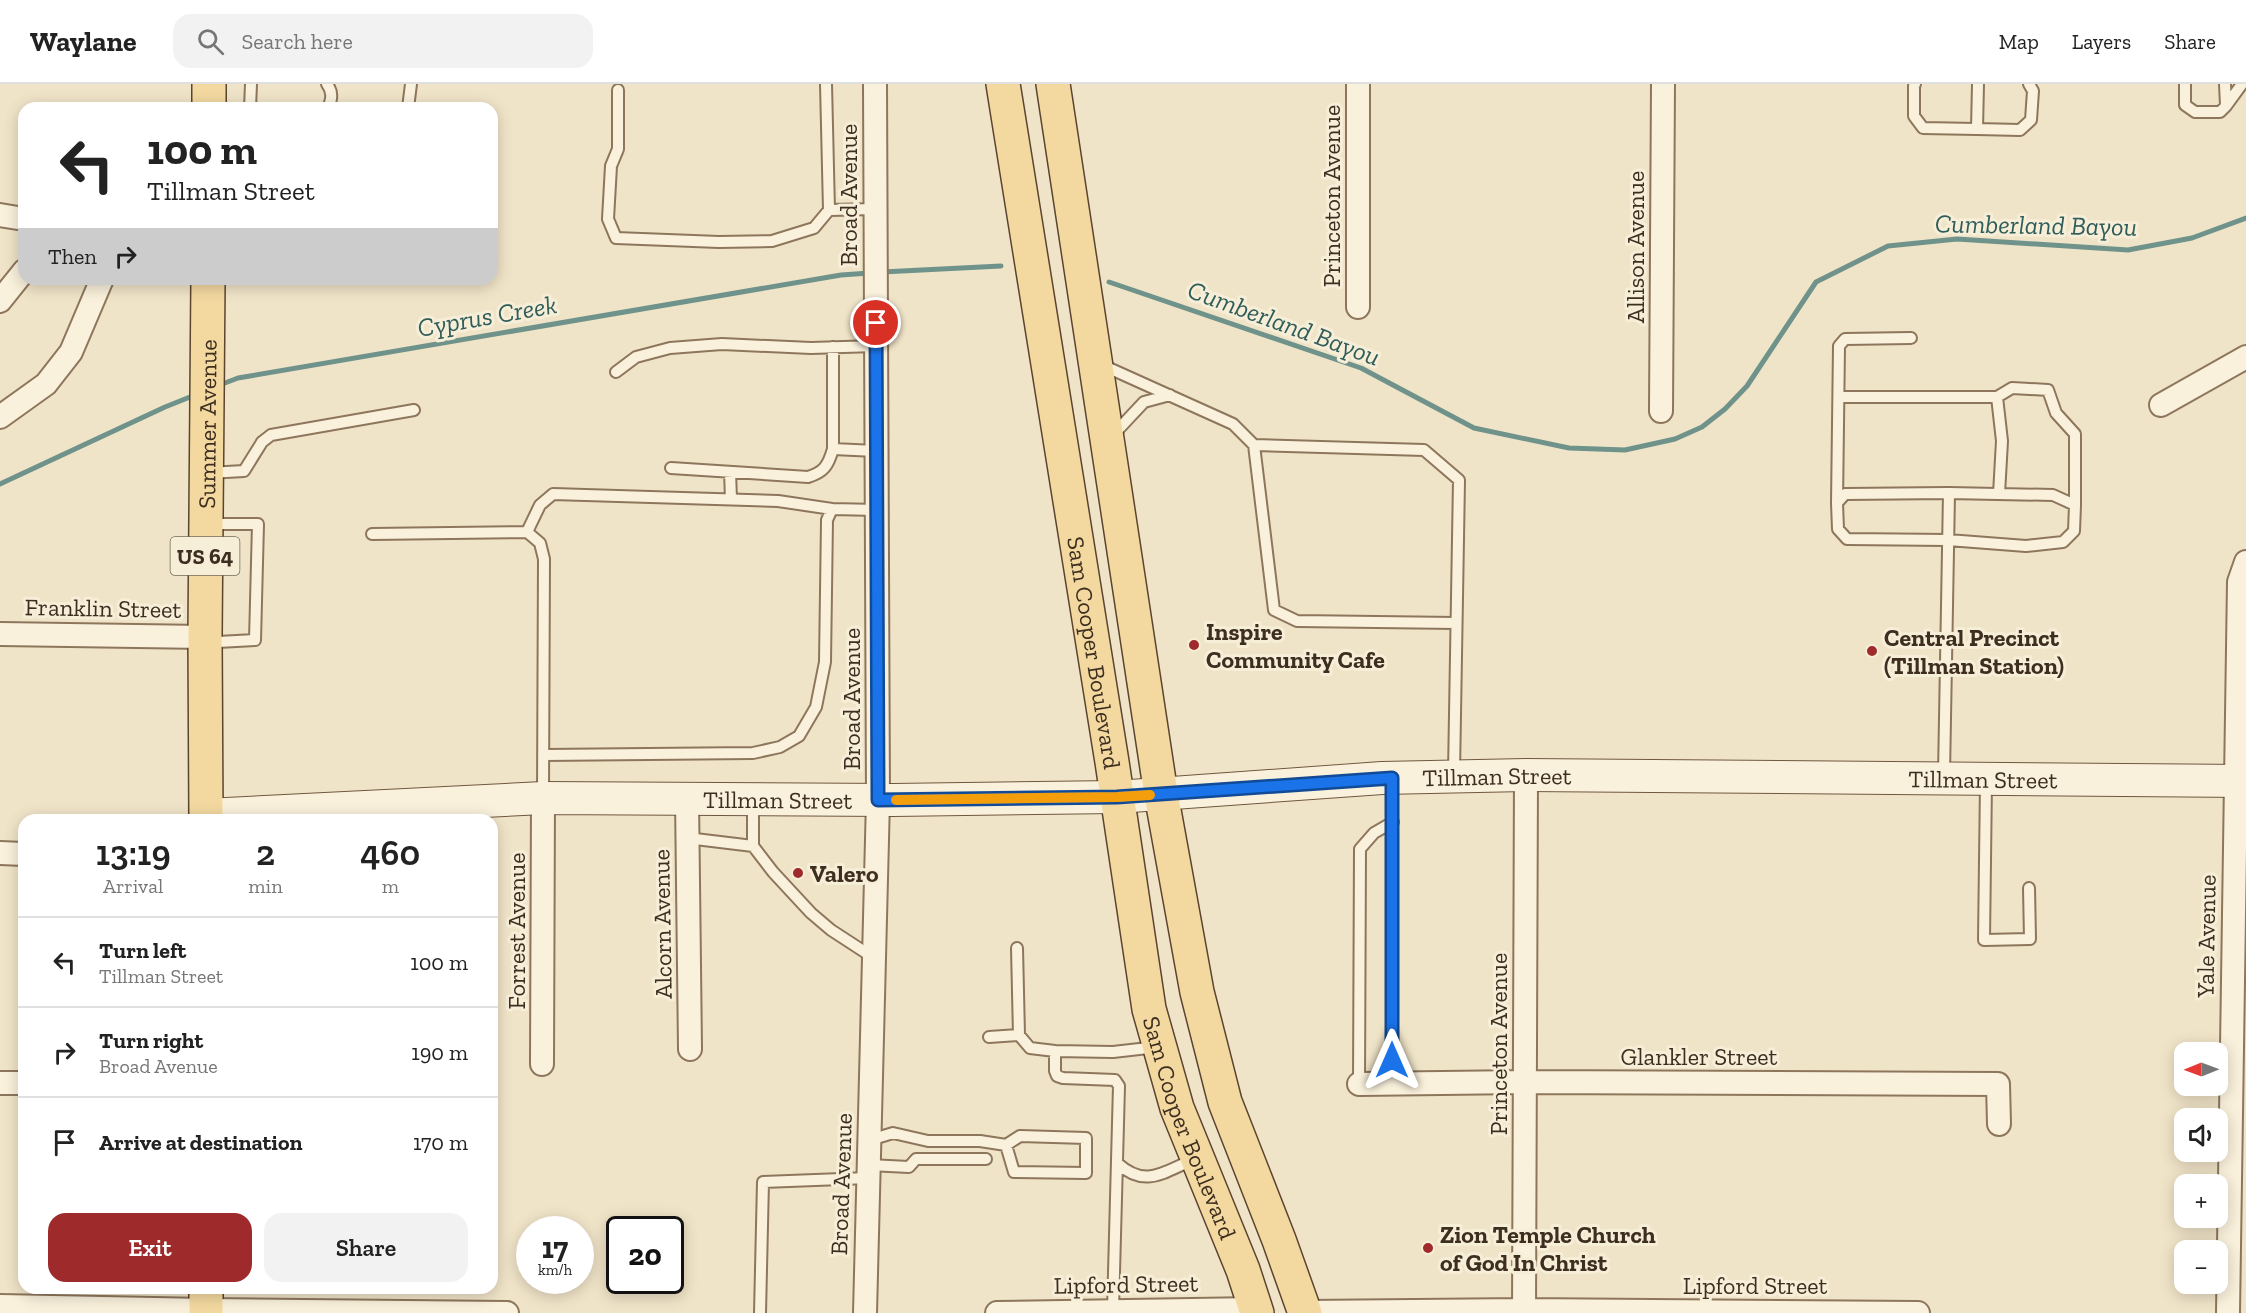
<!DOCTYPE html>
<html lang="en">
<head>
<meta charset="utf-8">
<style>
  body { margin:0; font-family:"Zilla Slab",serif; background:#f2f2f2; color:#222; height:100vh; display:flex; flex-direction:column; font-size:22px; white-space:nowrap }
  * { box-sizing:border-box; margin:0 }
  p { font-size:20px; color:#767676 }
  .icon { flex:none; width:33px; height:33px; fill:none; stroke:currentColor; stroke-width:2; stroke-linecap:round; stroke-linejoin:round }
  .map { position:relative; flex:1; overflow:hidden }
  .sheet { position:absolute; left:18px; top:730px; width:480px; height:480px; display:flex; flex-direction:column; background:#fff; border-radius:18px; box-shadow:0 3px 15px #0003 }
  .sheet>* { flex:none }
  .hud { position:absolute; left:18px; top:18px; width:480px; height:183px; border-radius:18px; box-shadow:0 3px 15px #0003; background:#fff; color:#222; overflow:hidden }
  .needle { width:39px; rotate:269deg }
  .tools { position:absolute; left:2174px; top:958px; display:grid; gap:12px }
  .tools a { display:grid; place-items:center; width:54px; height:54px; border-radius:12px; background:#fff; box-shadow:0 3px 15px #0003; font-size:30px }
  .speed { position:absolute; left:516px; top:1132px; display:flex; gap:12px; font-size:30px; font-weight:700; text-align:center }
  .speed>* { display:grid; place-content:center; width:78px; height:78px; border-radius:50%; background:#fff; box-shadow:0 3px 15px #0003; line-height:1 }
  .speed small { font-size:15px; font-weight:400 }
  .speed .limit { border:3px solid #111; border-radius:9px; background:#fff; color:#111 }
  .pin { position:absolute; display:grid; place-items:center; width:51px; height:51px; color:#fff; margin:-26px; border:3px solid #fff; border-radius:50%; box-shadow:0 2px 6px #0007 }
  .me { position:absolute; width:66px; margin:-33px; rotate:0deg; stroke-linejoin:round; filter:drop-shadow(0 0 4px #0008) }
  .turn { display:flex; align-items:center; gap:21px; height:126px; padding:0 30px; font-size:27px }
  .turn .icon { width:78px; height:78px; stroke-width:2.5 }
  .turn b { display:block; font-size:42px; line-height:51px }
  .then { display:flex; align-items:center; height:57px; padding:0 30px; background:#0003; gap:12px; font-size:22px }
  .eta { display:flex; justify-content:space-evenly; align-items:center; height:102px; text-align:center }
  .eta b { font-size:36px; font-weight:600; line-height:42px }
  .action { display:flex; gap:12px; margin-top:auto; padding:12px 30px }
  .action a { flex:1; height:69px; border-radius:18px; background:#9e2a2b; color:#fff; font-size:24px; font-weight:600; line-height:69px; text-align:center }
  .action a+a { background:#f2f2f2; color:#222 }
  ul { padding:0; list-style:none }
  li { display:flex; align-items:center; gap:18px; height:90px; padding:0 30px; border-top:2px solid #e0e0e0 }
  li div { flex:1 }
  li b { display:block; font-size:22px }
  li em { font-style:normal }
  header { display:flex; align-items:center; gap:36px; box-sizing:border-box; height:84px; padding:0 30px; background:#fff; border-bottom:2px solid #e0e0e0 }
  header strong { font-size:28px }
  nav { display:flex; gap:33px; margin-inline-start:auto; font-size:21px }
  .search { width:420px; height:54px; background:#f2f2f2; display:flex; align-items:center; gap:15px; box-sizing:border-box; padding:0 21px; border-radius:18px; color:#767676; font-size:22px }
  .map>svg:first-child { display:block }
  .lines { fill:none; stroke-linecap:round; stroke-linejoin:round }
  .stream { stroke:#6f938a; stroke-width:5 }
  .lane-casing { stroke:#8d765c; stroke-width:14 }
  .street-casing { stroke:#8d765c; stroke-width:26 }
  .secondary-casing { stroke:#6f573f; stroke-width:34 }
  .primary-casing { stroke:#5b4430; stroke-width:36 }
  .lane { stroke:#faf1dc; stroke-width:10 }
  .street { stroke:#faf1dc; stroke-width:22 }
  .secondary { stroke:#faf1dc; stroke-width:32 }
  .primary { stroke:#f3d9a0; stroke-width:33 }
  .route-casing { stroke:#114b97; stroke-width:15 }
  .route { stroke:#1a73e8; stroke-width:10 }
  .slow { stroke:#f59e0b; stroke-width:10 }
  .poi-dot { fill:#9e2a2b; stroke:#f7eed8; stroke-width:2 }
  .labels { text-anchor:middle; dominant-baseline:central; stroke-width:6; stroke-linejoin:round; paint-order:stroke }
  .shield { fill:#f7eed8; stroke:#756857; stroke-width:1.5 }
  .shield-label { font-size:22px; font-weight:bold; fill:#3d2e20 }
  .street-label { font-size:24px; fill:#3d2e20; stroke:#f7eed8 }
  .poi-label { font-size:24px; font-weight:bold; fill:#3d2e20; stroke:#f7eed8; text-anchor:start }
  .water-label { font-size:26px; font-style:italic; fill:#2f5d5a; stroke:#f7eed8 }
</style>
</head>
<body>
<header>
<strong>Waylane</strong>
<div class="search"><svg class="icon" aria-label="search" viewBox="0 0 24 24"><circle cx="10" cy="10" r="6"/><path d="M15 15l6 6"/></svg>Search here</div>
<nav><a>Map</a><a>Layers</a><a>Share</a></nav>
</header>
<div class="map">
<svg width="2246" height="1229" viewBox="0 0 2246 1229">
  <rect width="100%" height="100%" fill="#f0e4c8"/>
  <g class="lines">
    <!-- stream -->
    <path class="stream" d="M882,188l119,-6
      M1109,198l252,86 113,60 95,20 56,2 50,-11 27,-12 23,-18 22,-23 69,-104 72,-36 69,-7 171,11 64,-12 54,-20
      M217,302l21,-8 603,-103 29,-2
      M0,400l165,-77 30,-12"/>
    <defs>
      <path id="lane" d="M327,0c6,8 5,15 1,24
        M826,0l3,126
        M1915,0l-1,2v30l9,12 54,1
        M1978,0l-1,45 43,1 11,-10 2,-29 -4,-7
        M2185,0v21l10,7h25l6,-6 -1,-22
        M618,6v59l-7,17 -3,53 8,19 103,4 53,-1 42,-13 15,-18 47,-1
        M2226,22l16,-22
        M250,24l1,-24
        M408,24l3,-24
        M1102,281l131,59 21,21 170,5 35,30 -5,293
        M616,288l20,-15 34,-9 52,-4 89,4 65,-2
        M1839,313h158
        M1113,351l31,-33 26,-7
        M1254,361l20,165 23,11 159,2
        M833,365l43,2
        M671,384l137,9c16,-5 20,-11 25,-28v-102
        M730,388l1,27
        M208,389l36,-2 18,-29 9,-7 143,-25
        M1949,409l104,2 22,10 -1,26 -11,11 -37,4 -78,-6 -101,-1 -9,-10 -1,-26 8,-9z
        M1999,410l3,-53 -5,-44 15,-9 36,2 8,23 19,21v71
        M1837,419l2,-157 6,-7 66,-1
        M527,448l13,-27 13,-11 225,7 54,8
        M372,450l155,-2 13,11 4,16 -1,236
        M208,554l10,4 37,-2 3,-116h-48
        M544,671l209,-2 27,-6 19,-11 17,-29 9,-45 2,-142 5,-11 45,1
        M1944,691l5,-282
        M1986,698l-2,158 46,-1 -1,-51
        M753,719v43l20,26 38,41 20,17 43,28
        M687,754l66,8
        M1017,864l2,87 11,13 25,3
        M989,953l30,-2
        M1392,999v-302
        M1359,1000l1,-235 14,-16 19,-11
        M870,1056l23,-7 35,8h52l26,4 14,-9 66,2v35l-72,-1 -8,-27
        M1117,1079c29,26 46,9 78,-4
        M869,1081l40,2 7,-8h70
        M1113,1226l6,-224 -4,-6 -52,-2 -6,-2 -2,-5v-20l58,1 44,-5
        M760,1229l3,-131 105,-4"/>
      <path id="street" d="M0,131l24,4
        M0,217l24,-30
        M1358,223v-223
        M2161,321l85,-48
        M1661,327l2,-327
        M0,333l46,-33 25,-32 31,-73
        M0,550l205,3
        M687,714l3,251
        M0,769l24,1
        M542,980l1,-266
        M0,999h24
        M1359,1000l165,-2 474,2 1,40
        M0,1222l206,4 301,3
        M1304,1228l220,-2 394,3
        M865,1229l13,-513 -3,-716
        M997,1229l259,-4
        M1524,1229l2,-538
        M2228,1229l11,-731 7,-20"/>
      <g id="secondary">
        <path id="s1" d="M206,731l337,-17 350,2 224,-3 265,-19 144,-3 720,6"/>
      </g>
      <g id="primary">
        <path id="s2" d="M1003,0l109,678 37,247 28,99 66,162 14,43"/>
        <path d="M1053,0l108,710 36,198 28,110 54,138 26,73"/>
        <path d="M209,24v-24"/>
        <path id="s3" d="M206,736l-1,-183 3,-358"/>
        <path d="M206,1204v25"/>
      </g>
    </defs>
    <!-- lane casing -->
    <use href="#lane" class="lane-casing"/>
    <!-- street casing -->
    <use href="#street" class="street-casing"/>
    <!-- secondary casing -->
    <use href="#secondary" class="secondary-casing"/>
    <!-- primary casing -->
    <use href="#primary" class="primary-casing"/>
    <!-- lane -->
    <use href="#lane" class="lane"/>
    <!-- street -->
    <use href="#street" class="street"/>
    <!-- secondary -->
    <use href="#secondary" class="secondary"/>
    <!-- primary -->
    <use href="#primary" class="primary"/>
  </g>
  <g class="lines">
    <defs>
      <path id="route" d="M876,239l2,477 239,-3 275,-19v282"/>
    </defs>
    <!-- route casing -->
    <use href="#route" class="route-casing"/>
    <!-- route -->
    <use href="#route" class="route"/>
    <!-- slow -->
    <path class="slow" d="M896,716l221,-3 33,-2"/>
  </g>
  <!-- markers -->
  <g class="poi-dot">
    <circle cx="1194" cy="561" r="6"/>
    <circle cx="1872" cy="567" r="6"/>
    <circle cx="798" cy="789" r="6"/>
    <circle cx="1428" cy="1164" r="6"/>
  </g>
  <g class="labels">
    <!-- shield labels -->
    <rect class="shield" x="170.5" y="453" width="69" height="38" rx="4.5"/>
    <g class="shield-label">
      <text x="205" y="472">US 64</text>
    </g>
    <!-- street labels -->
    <g class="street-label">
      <text transform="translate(848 111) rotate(-90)">Broad Avenue</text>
      <text transform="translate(1331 112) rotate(-90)">Princeton Avenue</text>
      <text transform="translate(1635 163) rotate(-90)">Allison Avenue</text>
      <text stroke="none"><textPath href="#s3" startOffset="396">Summer Avenue</textPath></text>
      <text transform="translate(103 524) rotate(1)">Franklin Street</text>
      <text stroke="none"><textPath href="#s2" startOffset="576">Sam Cooper Boulevard</textPath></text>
      <text transform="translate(851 615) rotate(-90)">Broad Avenue</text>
      <text stroke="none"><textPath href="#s1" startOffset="1292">Tillman Street</textPath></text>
      <text stroke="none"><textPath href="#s1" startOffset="1778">Tillman Street</textPath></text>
      <text stroke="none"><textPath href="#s1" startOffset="572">Tillman Street</textPath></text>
      <text transform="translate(662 840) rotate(-91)">Alcorn Avenue</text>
      <text transform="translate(516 847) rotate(-90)">Forrest Avenue</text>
      <text transform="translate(2206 852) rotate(-89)">Yale Avenue</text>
      <text transform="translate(1498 960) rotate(-90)">Princeton Avenue</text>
      <text x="1699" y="972">Glankler Street</text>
      <text stroke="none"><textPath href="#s2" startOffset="1062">Sam Cooper Boulevard</textPath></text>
      <text transform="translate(841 1100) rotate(-88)">Broad Avenue</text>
      <text transform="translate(1126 1200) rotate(-1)">Lipford Street</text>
      <text x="1755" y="1201">Lipford Street</text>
    </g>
    <!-- poi labels -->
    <g class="poi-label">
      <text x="1206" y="547">Inspire<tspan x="1206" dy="28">Community Cafe</tspan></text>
      <text x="1884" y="553">Central Precinct<tspan x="1884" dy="28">(Tillman Station)</tspan></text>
      <text x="810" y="789">Valero</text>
      <text x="1440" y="1150">Zion Temple Church<tspan x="1440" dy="28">of God In Christ</tspan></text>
    </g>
    <!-- water labels -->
    <g class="water-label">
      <text transform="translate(2036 141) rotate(1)">Cumberland Bayou</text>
      <text transform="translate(487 232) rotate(-10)">Cyprus Creek</text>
      <text transform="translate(1284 239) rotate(20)">Cumberland Bayou</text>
    </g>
  </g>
</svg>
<div class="tools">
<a><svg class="needle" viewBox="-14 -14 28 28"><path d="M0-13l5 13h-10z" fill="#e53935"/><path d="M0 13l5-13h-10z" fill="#767676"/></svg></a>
<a><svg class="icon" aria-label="sound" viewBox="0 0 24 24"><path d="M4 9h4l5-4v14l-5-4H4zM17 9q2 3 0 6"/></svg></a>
<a>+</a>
<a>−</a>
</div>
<div class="speed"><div>17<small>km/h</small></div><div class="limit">20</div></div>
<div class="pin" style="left:876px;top:239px;background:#d93025"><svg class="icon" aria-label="arrive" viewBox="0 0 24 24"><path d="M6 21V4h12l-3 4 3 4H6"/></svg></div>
<svg class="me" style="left:1392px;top:976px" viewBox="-20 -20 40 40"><path d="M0-17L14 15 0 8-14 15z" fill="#1a73e8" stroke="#fff" stroke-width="4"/></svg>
<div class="hud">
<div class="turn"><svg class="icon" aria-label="left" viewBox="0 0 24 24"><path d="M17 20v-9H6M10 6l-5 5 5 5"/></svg><div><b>100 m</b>Tillman Street</div></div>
<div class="then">Then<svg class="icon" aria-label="right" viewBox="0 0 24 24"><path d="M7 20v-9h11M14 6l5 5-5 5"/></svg></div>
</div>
<section class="sheet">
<div class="eta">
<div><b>13:19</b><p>Arrival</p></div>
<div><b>2</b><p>min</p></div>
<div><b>460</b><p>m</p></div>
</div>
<ul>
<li><svg class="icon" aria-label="left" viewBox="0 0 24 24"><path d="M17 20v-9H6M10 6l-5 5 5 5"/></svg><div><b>Turn left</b><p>Tillman Street</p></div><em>100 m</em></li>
<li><svg class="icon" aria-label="right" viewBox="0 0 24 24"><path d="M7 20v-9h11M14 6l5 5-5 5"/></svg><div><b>Turn right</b><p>Broad Avenue</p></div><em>190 m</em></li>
<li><svg class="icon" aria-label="arrive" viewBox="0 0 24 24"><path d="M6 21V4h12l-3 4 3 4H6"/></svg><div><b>Arrive at destination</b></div><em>170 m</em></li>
</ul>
<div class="action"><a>Exit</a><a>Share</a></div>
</section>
</div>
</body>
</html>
